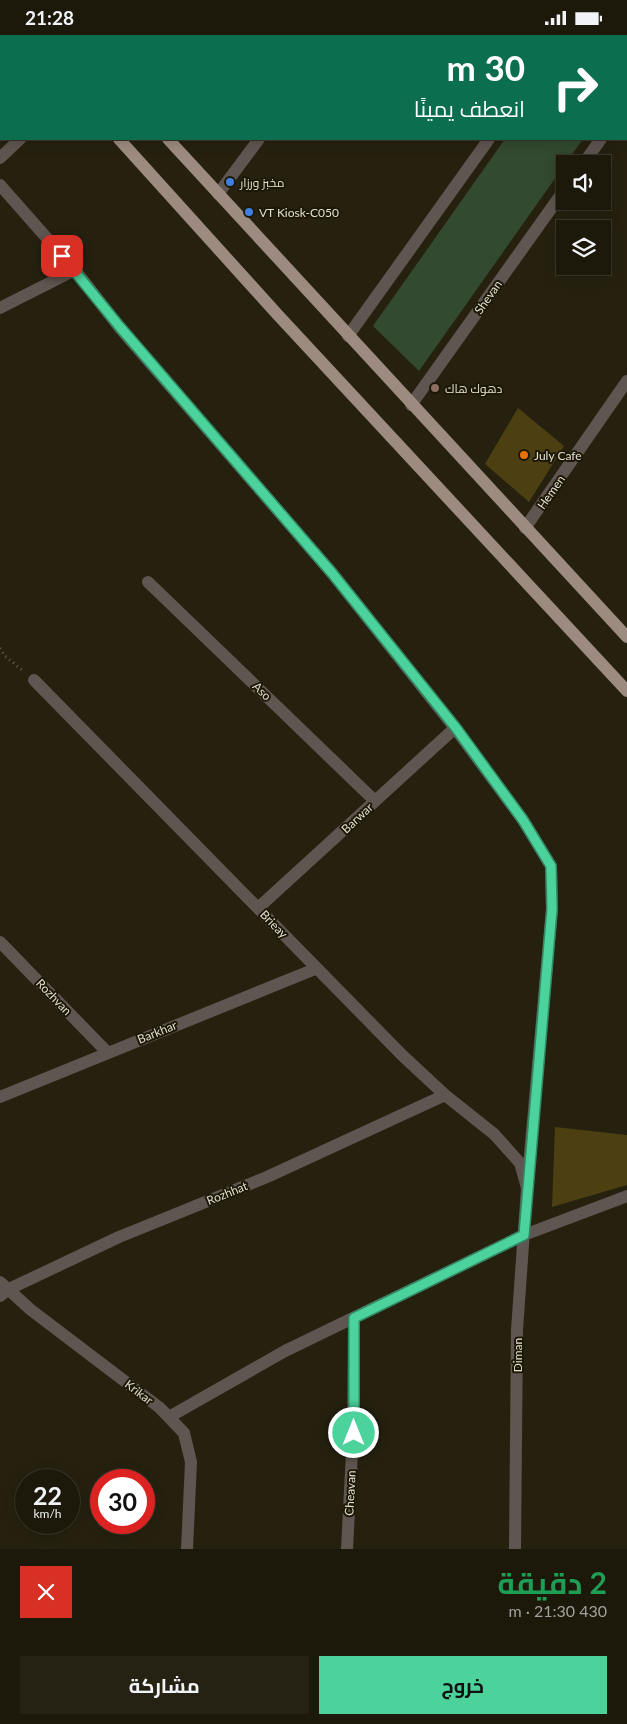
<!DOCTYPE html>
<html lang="ar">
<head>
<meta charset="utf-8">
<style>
  body { margin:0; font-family:Lato,Cairo,sans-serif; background:#252214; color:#f1f3f6; direction:rtl; height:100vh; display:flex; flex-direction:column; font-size:19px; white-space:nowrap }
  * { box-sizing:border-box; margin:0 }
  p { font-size:16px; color:#a0a09d }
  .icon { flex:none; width:28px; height:28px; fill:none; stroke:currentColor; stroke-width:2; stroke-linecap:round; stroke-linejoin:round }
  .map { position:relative; height:1514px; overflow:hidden; direction:ltr }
  .details { display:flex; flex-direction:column; background:#1c190b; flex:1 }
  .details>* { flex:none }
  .top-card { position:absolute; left:0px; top:0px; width:628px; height:105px; box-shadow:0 2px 12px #0003,0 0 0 1px #3a382c; direction:rtl; background:#0b6e4f; color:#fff; overflow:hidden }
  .fabs { position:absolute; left:556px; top:120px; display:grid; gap:10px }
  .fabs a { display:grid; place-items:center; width:55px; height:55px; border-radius:0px; background:#1c190b; box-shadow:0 2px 12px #0003,0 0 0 1px #3a382c; font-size:25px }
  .speed { position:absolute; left:15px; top:1434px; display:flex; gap:10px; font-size:25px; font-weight:700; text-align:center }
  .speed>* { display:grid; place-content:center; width:65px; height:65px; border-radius:50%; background:#1c190b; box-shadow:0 2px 12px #0003,0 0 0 1px #3a382c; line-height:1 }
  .speed small { font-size:12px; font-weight:400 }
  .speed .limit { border:8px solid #d22; background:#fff; color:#111 }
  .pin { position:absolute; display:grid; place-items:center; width:42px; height:42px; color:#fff; margin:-21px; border-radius:10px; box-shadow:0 2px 8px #0006 }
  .me { position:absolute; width:55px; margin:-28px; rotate:0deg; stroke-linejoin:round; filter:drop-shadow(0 0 4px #0008) }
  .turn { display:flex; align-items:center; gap:18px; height:105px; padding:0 20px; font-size:22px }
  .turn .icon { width:65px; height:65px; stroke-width:2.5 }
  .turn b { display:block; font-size:35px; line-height:42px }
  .round { display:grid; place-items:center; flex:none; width:52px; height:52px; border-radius:0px; background:#252214 }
  .head { display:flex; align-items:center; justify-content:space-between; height:85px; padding:0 20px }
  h1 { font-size:30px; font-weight:700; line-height:38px; color:#1e9e55 }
  .cta { display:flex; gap:10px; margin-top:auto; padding:10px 20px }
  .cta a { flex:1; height:58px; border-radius:0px; background:#4cd39b; color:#111; font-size:20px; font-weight:700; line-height:58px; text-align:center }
  .cta a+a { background:#252214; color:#f1f3f6 }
  .status { display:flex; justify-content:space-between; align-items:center; height:35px; padding:0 25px; background:#1c190b; direction:ltr }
  .status svg { height:14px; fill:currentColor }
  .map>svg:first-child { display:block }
  .green { fill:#324a2f }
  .building { fill:#4c4012 }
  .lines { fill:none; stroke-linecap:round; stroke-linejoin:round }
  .path { stroke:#676252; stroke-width:3; stroke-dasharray:1 4; stroke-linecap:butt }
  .minor { stroke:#5f5651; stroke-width:12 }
  .primary { stroke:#9d8b81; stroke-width:12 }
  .route-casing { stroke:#318965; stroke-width:12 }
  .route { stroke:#4cd39b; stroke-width:9 }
  .shop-dot { fill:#3f7fe0; stroke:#1d1806; stroke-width:2 }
  .education-dot { fill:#8d6e63; stroke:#1d1806; stroke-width:2 }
  .food-dot { fill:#e8710a; stroke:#1d1806; stroke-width:2 }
  .labels { text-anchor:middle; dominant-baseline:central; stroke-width:4; stroke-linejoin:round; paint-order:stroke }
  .poi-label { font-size:12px; fill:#e1ded2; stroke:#1d1806; text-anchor:start }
  .street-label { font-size:12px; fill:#e1ded2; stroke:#1d1806 }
</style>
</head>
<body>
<div class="status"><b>21:28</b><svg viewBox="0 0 49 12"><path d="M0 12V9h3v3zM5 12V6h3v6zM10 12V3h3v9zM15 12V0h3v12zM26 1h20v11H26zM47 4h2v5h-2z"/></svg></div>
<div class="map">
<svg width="627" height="1514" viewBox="0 0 627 1514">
  <rect width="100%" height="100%" fill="#26210f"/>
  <!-- green -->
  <path class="green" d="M505,104h78l-164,232 -46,-45z"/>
  <!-- building -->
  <path class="building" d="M518,373l46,38 -35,56 -44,-38z
    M555,1092l72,8v50l-75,22z"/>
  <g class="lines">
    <!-- path -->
    <path class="path" d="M0,613l5,8 17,14"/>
    <!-- minor -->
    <path class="minor" d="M332,0l1,1
      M566,0l2,1
      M626,36h1
      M626,68l1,-1
      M0,123l20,-19
      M583,129l18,-25
      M0,150l75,85 45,58 212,245 123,155 68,92 28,46 1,43 -25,279
      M218,159l41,-55
      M0,273l75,-38
      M348,301l141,-197
      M411,370l154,-216
      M525,493l102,-147
      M148,547l227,219
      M34,645l368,375 43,40 49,39 26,29 7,25 -10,142 -2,219
      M258,873l197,-180
      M0,907l108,111
      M0,1062l315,-128
      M0,1247l31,28 129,98 24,25 7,29 -4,87
      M0,1261l9,-7 110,-52 148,-60 178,-82
      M169,1382l116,-66 239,-116 103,-39
      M347,1514l6,-116 1,-115"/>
    <!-- primary -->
    <path class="primary" d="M26,0l1,1
      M73,0l1,1
      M119,104l158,175 350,377
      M168,104l459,498"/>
  </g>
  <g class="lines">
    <defs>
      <path id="route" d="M62,221l58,71 212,246 124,155 67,92 28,46 1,43 -28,326 -170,83v115"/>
    </defs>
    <!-- route casing -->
    <use href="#route" class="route-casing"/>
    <!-- route -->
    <use href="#route" class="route"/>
  </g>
  <!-- markers -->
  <g class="shop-dot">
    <circle cx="230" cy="147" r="5"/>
    <circle cx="249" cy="177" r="5"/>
  </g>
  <circle class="education-dot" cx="435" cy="353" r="5"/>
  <circle class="food-dot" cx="524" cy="420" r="5"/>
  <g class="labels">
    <!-- poi labels -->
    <g class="poi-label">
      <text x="240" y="147">مخبز ورزار</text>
      <text x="259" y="177">VT Kiosk-C050</text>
      <text x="445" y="353">دهوك هاك</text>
      <text x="534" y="420">July Cafe</text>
    </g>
    <!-- street labels -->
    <g class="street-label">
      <text transform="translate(488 262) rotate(-55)">Shevan</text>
      <text transform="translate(551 457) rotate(-55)">Hemen</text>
      <text transform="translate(262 656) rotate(44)">Aso</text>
      <text transform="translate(357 783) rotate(-43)">Barwar</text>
      <text transform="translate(274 889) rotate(46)">Brieay</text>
      <text transform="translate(54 962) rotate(46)">Rozhvan</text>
      <text transform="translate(157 997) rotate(-22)">Barkhar</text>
      <text transform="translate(227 1158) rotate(-22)">Rozhhat</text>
      <text transform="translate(517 1320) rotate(-90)">Diman</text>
      <text transform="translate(139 1357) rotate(37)">Krikar</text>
      <text transform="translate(350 1458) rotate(-87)">Cheavan</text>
    </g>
  </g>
</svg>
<div class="fabs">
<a><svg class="icon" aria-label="sound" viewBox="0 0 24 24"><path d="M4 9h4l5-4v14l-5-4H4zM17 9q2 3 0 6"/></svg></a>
<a><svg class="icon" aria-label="layers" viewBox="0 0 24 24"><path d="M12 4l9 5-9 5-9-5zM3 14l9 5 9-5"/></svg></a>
</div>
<div class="speed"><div>22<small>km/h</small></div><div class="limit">30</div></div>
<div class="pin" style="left:62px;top:221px;background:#d93025"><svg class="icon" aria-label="arrive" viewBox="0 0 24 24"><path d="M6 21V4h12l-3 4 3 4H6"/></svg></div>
<svg class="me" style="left:354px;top:1398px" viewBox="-20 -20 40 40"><circle r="17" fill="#4cd39b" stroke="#fff" stroke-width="3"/><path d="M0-11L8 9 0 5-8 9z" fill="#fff"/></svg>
<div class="top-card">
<div class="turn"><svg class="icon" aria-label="right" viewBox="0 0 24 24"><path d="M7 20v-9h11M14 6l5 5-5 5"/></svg><div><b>30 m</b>انعطف يمينًا</div></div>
</div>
</div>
<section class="details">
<div class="head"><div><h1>2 دقيقة</h1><p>430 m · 21:30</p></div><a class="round" style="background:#d93025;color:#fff"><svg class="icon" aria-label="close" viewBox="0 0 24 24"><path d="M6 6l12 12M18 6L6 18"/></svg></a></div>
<div class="cta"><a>خروج</a><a>مشاركة</a></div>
</section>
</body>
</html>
